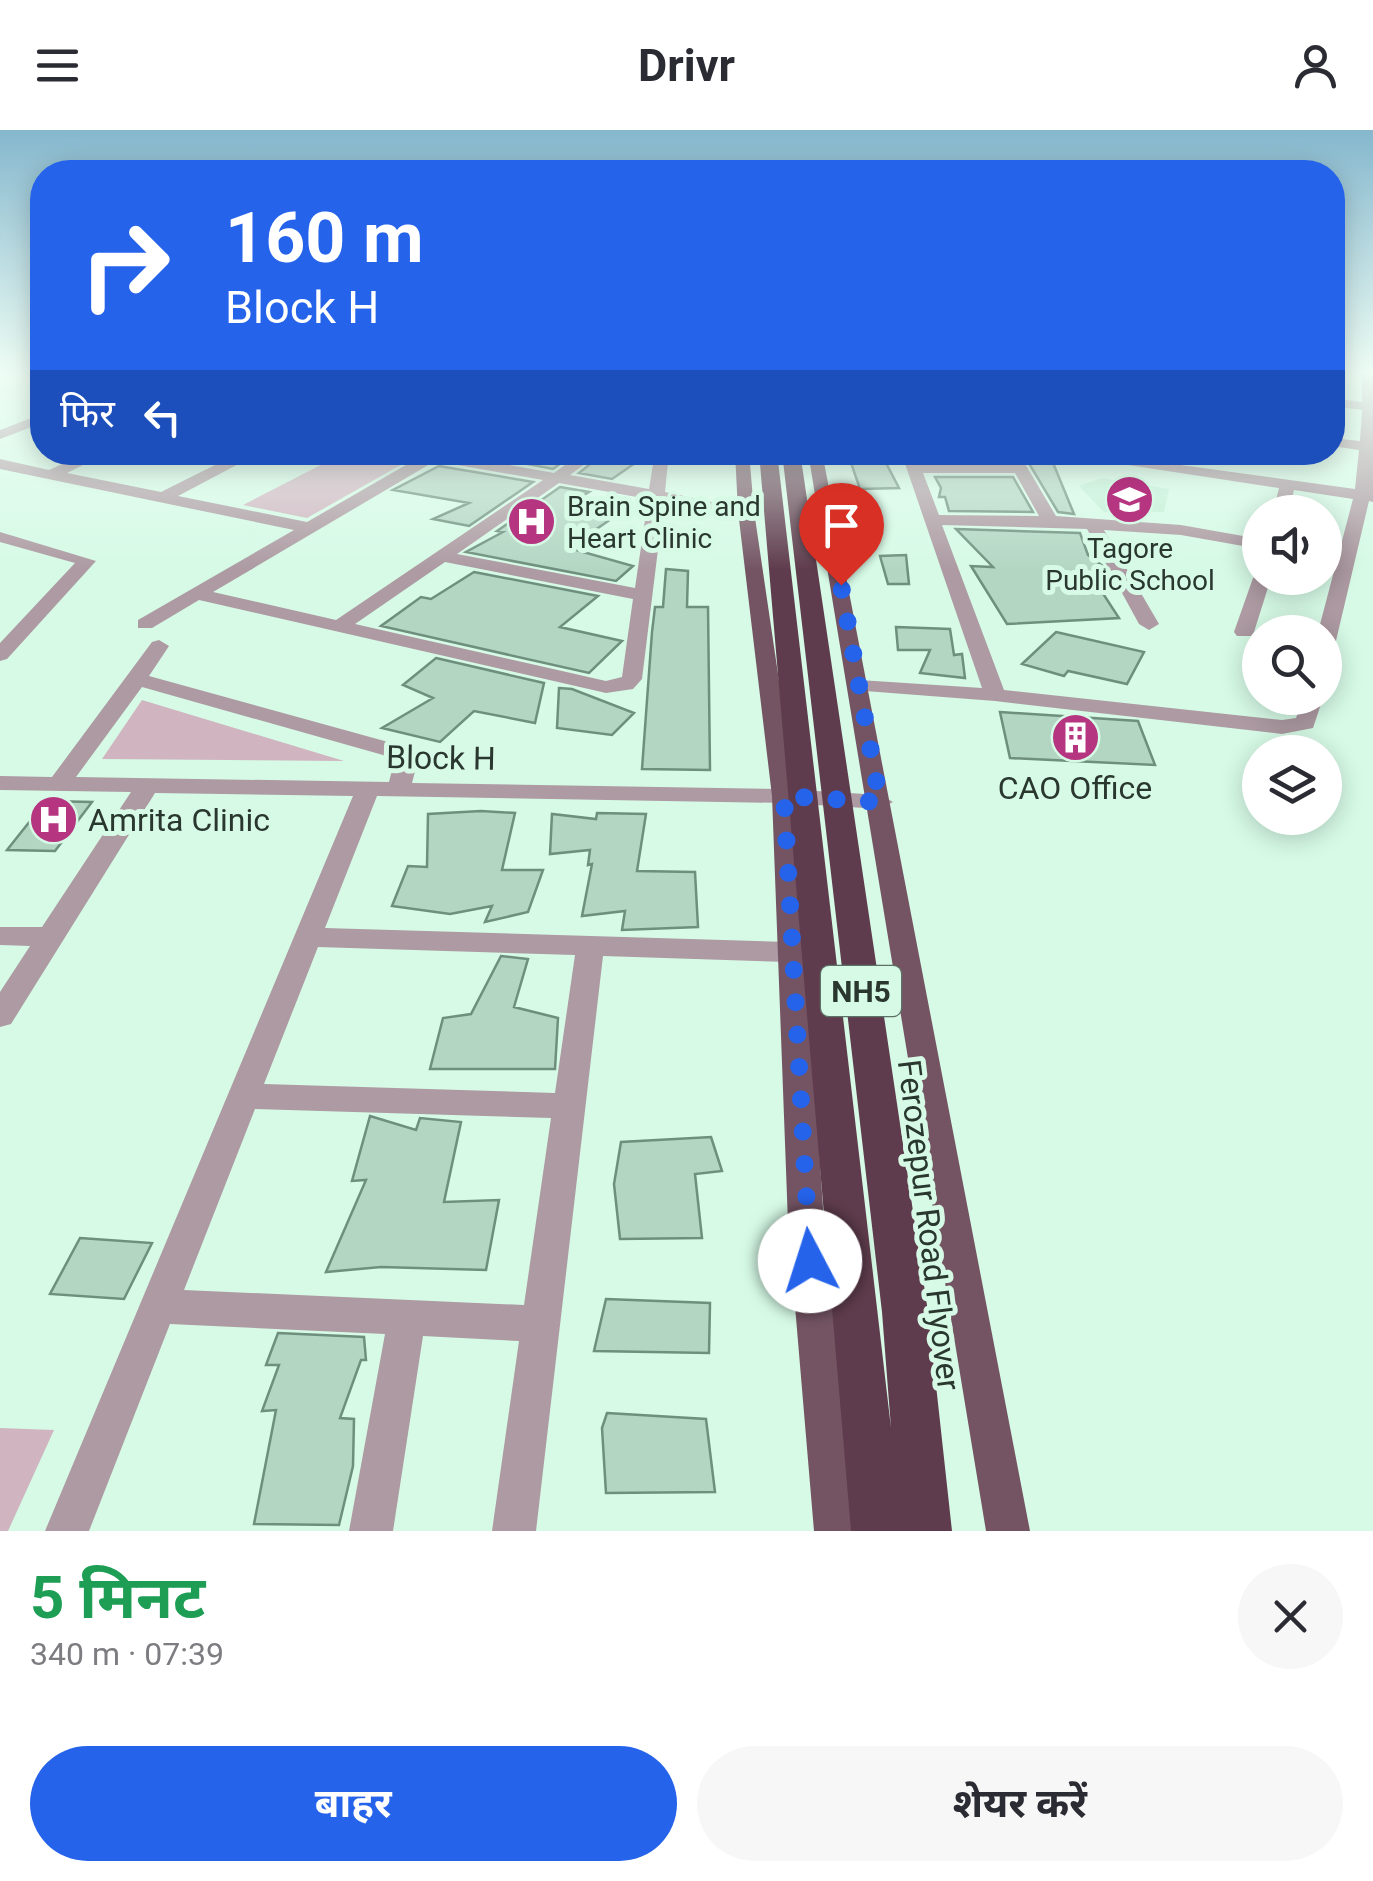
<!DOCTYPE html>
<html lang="hi">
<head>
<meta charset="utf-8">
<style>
  body { margin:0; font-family:Roboto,"Noto Sans Devanagari",sans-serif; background:#f7f7f7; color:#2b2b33; height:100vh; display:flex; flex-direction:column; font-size:38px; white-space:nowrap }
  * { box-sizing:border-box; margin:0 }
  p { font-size:32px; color:#7c7c81 }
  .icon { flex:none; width:55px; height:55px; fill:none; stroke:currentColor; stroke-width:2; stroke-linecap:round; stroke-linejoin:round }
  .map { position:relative; height:1401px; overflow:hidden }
  .panel { display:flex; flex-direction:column; background:#fff; flex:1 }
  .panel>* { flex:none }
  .top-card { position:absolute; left:30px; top:30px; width:1315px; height:305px; border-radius:40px; box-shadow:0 5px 25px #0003; background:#2563eb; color:#fff; overflow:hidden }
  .controls { position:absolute; left:1242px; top:365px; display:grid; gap:20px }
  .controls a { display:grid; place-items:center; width:100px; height:100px; border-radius:50%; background:#fff; box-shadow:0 5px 25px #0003; font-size:50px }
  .pin { position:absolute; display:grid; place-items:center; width:85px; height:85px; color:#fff; margin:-102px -42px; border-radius:50% 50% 50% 0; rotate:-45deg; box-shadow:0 0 10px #0007 }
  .pin .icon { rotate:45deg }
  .me { position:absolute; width:110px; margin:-55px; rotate:355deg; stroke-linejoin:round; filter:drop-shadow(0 0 8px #0008) }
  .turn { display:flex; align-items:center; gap:35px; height:210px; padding:0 30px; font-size:45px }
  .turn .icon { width:130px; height:130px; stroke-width:2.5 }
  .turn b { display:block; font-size:70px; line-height:85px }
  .then { display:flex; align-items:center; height:95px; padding:0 30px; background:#0003; gap:20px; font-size:38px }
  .round { display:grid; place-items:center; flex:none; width:105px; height:105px; border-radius:52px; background:#f7f7f7 }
  .headline { display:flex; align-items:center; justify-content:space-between; height:170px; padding:0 30px }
  h1 { font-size:60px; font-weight:700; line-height:75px; color:#1e9e55 }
  .button { display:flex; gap:20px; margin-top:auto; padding:20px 30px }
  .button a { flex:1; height:115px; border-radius:60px; background:#2563eb; color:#fff; font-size:40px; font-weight:700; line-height:115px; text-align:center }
  .button a+a { background:#f7f7f7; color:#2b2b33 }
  header { display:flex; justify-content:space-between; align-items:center; height:130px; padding:0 30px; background:#fff; font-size:45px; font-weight:700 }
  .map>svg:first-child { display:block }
  .built { fill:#c4f0d8 }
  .green { fill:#d0b5c1 }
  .building { fill:#b3d6c3; stroke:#6e8f7d; stroke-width:2.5 }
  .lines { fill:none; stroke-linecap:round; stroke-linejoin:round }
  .minor { fill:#ad9aa2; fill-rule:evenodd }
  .major { fill:#745463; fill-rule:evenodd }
  .highway { fill:#5f3c4d; fill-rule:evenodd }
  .route { stroke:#2563eb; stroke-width:18; stroke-dasharray:0 32.4 }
  .labels { text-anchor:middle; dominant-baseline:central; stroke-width:10; stroke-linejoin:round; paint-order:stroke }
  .far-poi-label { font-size:28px; fill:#29372f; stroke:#d6fae6; text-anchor:start }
  .shield { fill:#d6fae6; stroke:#5d7266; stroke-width:2.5 }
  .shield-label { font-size:30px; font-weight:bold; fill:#29372f }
  .street-label { font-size:32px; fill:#29372f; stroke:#d6fae6 }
  .poi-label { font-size:32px; fill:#29372f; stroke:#d6fae6 }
</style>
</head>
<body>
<header><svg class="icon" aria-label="menu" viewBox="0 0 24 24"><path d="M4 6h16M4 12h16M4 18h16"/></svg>Drivr<svg class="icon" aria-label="person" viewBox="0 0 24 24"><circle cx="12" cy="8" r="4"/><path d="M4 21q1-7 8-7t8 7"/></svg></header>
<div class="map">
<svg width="1373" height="1401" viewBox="0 0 1373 1401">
  <rect width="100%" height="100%" fill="#d6fae6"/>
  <!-- built -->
  <path class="built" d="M1102,348l67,11 -5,23h-60l-25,-26z"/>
  <!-- green -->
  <path class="green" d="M344,323l69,5 -106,60 -64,-13z
    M142,570l202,61 -242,-2z
    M0,1298l54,2 -46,101h-8z"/>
  <!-- building -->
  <path class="building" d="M466,322h110l-23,17z
    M605,322h46l-39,27 -33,-6z
    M966,322h34l3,8h-74l-2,-7z
    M1024,325l27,3 23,56 -16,-2z
    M850,330l36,3 13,25 -39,1z
    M439,336l94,16 -64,44 -36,-7 36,-16 -76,-13z
    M935,347h78l20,35 -84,-1 -4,-14h-6l2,-9z
    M560,357l29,5 -13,8 51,8 -58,40 64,18 -17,15 -150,-29 37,-20 -6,-1z
    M956,399l124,4 8,22 16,12 5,25h-7l17,26 -112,6 -36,-58 22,1z
    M906,425l3,29h-21l-8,-28z
    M666,439l22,2 -1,36h21l2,163 -68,-1 10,-137 3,-25h8z
    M474,442l124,24 -38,31 62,14 -33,32 -208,-47 40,-29 10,2z
    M896,497l54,2 4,26 8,-1 3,24 -45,-5 10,-23h-32z
    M1056,502l88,20 -17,32 -59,-13 -4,5 -42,-12z
    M436,528l108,25 -9,40 -61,-12 -34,31 -58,-14 51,-30 -30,-13z
    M559,558l13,1 62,24 -22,22 -55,-7z
    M1000,582l138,9 17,44 -145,-7z
    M46,671l46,1 -37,49 -48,-1z
    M481,681l34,2 -13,57h41l-15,42 -43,10 7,-16 -42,8 -58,-8 16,-40 19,1 1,-53z
    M597,683l49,1 -9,57 58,1 3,55 -76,3 3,-19 -43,5 10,-52 -4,1 2,-15 -40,4 2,-40 44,5z
    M501,826l27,3 -14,48 44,11 -3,51h-125l13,-51 28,-4z
    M370,986l46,14 4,-12 41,4 -17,80 55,-2 -13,70 -105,-3 -55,5 40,-92 -14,1z
    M711,1007l11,34 -27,3 7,64 -82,1 -6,-55 7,-42z
    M80,1108l72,5 -28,56 -74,-5z
    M606,1169l104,4 -1,50 -115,-2z
    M278,1203l86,4 2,23h-5l-21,58 14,1 -1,47 -14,59 -85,-1 22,-114 -14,1 17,-46h-13z
    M607,1283l99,6 9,73 -109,1 -4,-65z"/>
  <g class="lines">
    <!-- minor -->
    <path class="minor" d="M1362,244h11v128l-4,-1 -34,144 -10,6v-19h-7l35,-133 -59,-9 -5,22h-16l6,-24 -236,-36h43l269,37 4,-39 -27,-4v-8l28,3 2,-31 -30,-4v-8l30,4z
      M42,284v9l-42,16v-9z
      M89,322h20l-42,21 94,19 80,-40h20l-83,44 129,26 111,-64 -15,-6h35l116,21 29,-21h18l-31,23 79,14 6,-37h14l-4,40 89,19 -8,5 -82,-15 -22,178 -9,10 -27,4 -407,-93 -47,28h-14v-8l156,-90 -294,-61v-10l49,11zM435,331l108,19 -207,140 -123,-28zM559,353l89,16 -13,89 -178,-34zM445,432l188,37 -11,78 -16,4 -251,-57z
      M901,322h15l4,12h90l-7,-12h15l38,64 125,9 79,14v10l-79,-14 -77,-5 55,94 -10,6 -10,-6 -52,-95 -145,-4 62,165 278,30 14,-2 7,-20h20l-10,30 -31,6 -287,-33 -143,-11 -4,-4 11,-6 123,8zM923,343h92l24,43 -100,-1z
      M0,402l96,29 -89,98 -7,2v-18l75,-80 -75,-21z
      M1260,443v5h11l-17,54 -3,4h-14l-3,-4 19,-54z
      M159,510l10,6 -20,30 250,69 19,15 -6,23 372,6 97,6 12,7 -12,7 -97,-6 -407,-7 -52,132 464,14 10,3 4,7 -4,7 -10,3 -186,-6 -67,575h-44l27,-190 -96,-5 -30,195h-44l36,-197 -215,-10 -81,207h-44l308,-735 -198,-3 -144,231 -11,3v-35l30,-46 -30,-1v-18h42l89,-135 -131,-2v-14l52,1 100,-135zM142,557l241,68 11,7 -5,20 -313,-5zM318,817l257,8 -20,138 -291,-9zM255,979l296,9 -27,187 -340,-15z"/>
    <!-- major -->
    <path class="major" d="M735,322h14l5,59 42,285 28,427 34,308h-44l-26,-308 -16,-427 -34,-285z
      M808,322h14l208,1079h-44z"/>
    <!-- highway -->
    <path class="highway" d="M759,322h18l114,976 -9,-116 -100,-860h18l128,860 24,219h-101z"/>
  </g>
  <!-- sky -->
  <linearGradient id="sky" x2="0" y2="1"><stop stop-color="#85b7cd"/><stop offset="0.55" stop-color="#edfdf4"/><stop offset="1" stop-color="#edfdf4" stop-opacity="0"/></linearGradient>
  <rect width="1373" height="440" fill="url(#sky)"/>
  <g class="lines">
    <!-- route -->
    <path class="route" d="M810,1131l-26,-465 96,6 -39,-217"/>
  </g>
  <!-- icons -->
  <defs>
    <symbol id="school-disc" viewBox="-11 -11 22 22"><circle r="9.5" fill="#b63580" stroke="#d6fae6"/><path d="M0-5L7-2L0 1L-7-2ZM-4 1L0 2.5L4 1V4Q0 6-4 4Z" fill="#fff"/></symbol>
    <symbol id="hospital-disc" viewBox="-11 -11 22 22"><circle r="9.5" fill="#b63580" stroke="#d6fae6"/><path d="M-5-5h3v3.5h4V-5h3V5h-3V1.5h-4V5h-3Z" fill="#fff"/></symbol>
    <symbol id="building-disc" viewBox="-11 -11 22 22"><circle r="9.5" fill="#b63580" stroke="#d6fae6"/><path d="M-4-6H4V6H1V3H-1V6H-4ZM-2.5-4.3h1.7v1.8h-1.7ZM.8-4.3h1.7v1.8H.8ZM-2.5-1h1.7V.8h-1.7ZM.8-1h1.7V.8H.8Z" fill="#fff"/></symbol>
  </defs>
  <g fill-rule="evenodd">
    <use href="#school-disc" x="1102" y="342" width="55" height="55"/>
    <use href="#hospital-disc" x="504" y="364" width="55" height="55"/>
    <use href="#building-disc" x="1048" y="580" width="55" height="55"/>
    <use href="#hospital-disc" x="26" y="662" width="55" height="55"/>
  </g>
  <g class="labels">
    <!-- far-poi labels -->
    <g class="far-poi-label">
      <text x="567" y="376">Brain Spine and<tspan x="567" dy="32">Heart Clinic</tspan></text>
      <text x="1130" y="418" text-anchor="middle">Tagore<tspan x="1130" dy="32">Public School</tspan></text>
    </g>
    <!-- shield labels -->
    <rect class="shield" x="821" y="836" width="80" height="50" rx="8"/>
    <g class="shield-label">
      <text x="861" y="861">NH5</text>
    </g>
    <!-- street labels -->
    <g class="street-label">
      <text transform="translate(441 628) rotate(1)">Block H</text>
      <text transform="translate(929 1095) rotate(83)">Ferozepur Road Flyover</text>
    </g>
    <!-- poi labels -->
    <g class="poi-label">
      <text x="1075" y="658">CAO Office</text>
      <text x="88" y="690" text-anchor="start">Amrita Clinic</text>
    </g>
  </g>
</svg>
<div class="controls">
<a><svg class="icon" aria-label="sound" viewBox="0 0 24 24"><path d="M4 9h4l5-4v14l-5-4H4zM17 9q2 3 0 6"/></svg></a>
<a><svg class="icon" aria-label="search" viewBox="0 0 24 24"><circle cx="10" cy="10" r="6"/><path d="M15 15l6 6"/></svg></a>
<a><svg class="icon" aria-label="layers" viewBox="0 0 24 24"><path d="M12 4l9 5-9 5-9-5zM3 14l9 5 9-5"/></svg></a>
</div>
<div class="pin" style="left:841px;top:455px;background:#d93025"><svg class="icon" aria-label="arrive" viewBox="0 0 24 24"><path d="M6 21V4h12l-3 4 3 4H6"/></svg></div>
<svg class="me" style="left:810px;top:1131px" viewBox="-20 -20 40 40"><circle r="19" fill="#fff"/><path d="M0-13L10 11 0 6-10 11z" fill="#2563eb"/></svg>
<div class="top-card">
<div class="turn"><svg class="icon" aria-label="right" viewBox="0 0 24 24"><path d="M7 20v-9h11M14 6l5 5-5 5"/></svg><div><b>160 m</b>Block H</div></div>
<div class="then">फिर<svg class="icon" aria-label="left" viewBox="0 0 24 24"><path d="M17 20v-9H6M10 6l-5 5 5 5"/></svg></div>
</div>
</div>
<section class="panel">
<div class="headline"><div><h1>5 मिनट</h1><p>340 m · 07:39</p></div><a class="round"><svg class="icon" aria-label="close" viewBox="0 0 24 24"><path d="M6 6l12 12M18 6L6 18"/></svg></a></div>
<div class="button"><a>बाहर</a><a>शेयर करें</a></div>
</section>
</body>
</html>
